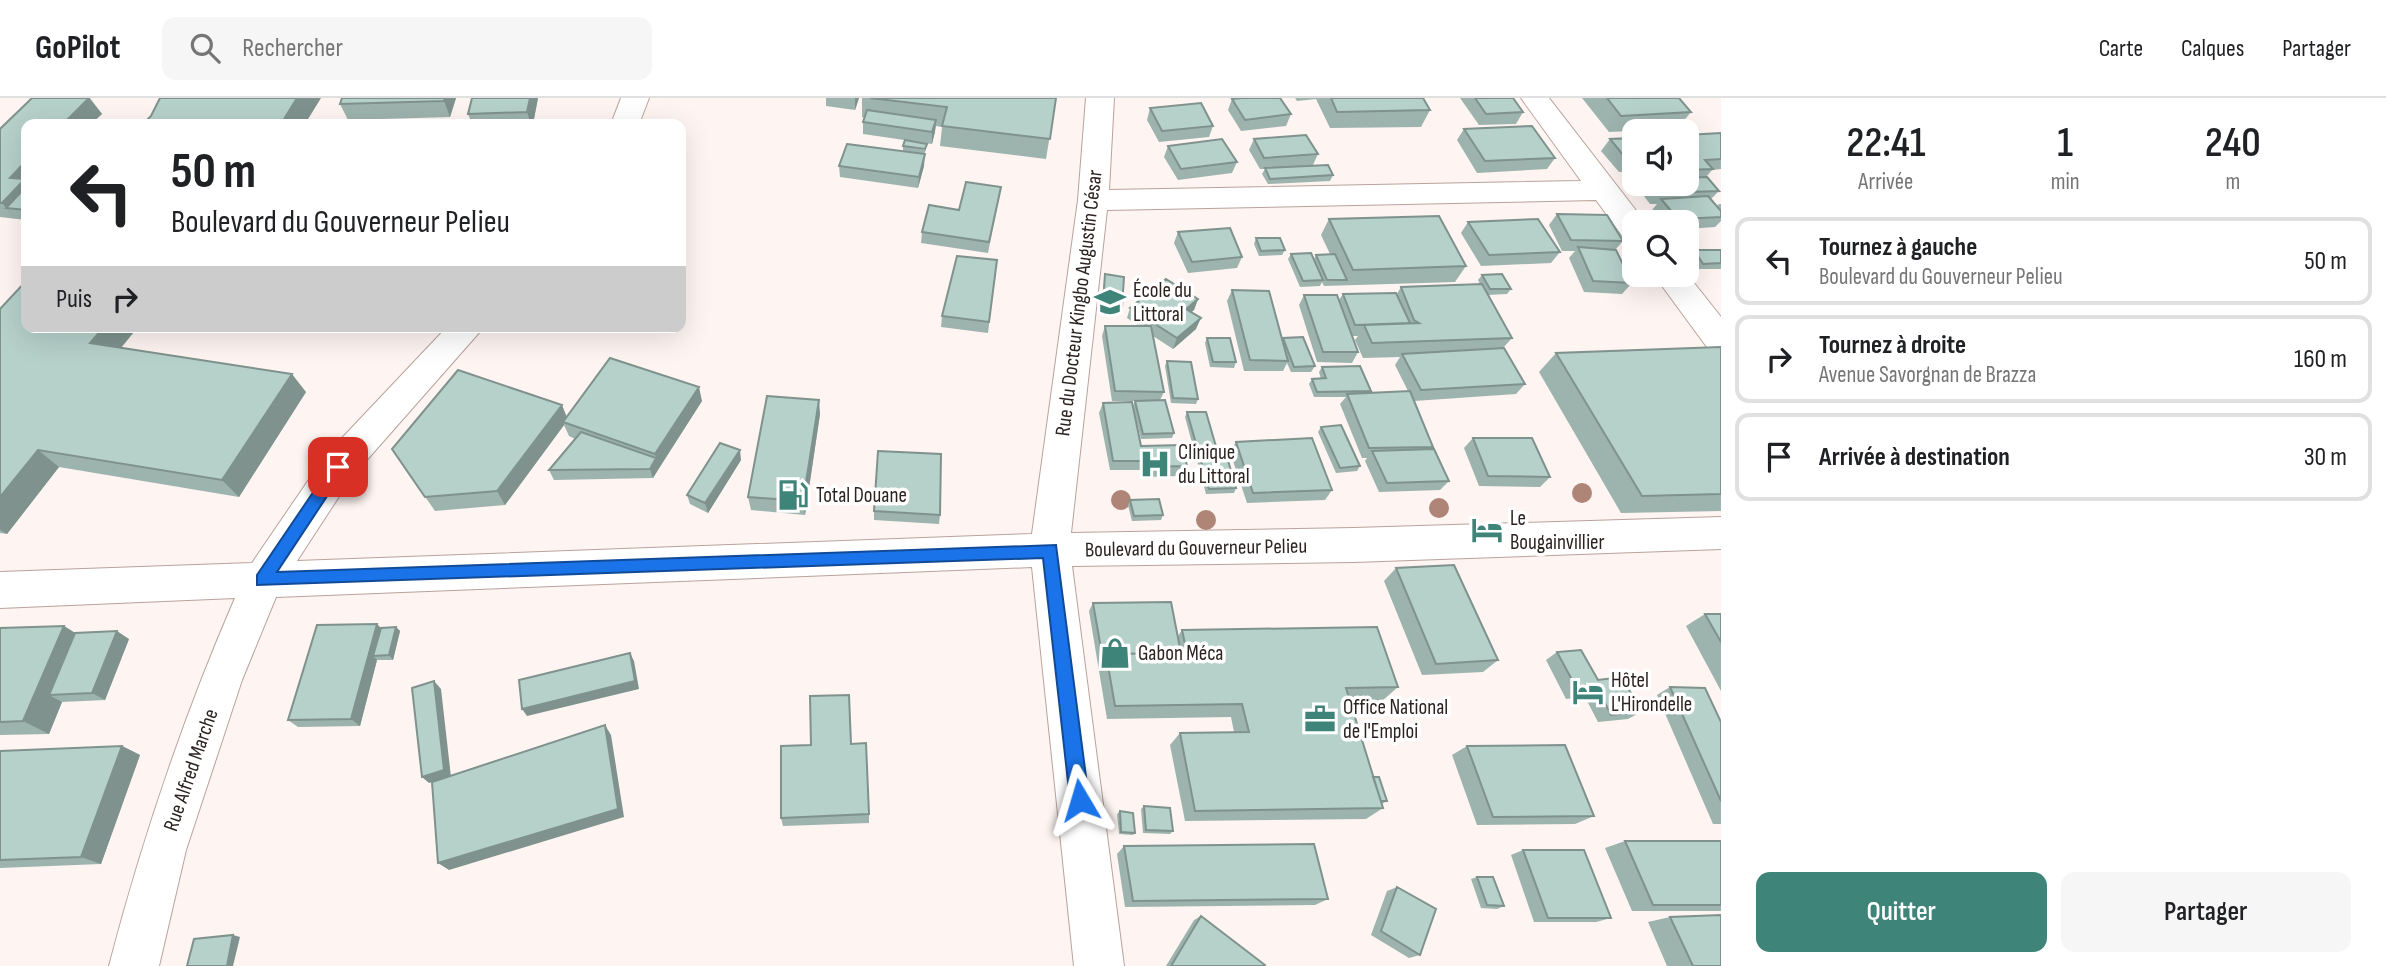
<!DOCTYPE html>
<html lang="fr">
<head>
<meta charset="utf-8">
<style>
  body { margin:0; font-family:"Sofia Sans Condensed",sans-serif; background:#f6f6f6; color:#202124; height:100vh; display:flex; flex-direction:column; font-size:26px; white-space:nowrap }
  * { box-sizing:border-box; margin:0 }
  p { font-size:23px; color:#757577 }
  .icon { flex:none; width:38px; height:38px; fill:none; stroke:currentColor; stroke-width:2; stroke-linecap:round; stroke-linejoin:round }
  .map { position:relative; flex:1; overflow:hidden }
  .details { display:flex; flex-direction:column; background:#fff; width:665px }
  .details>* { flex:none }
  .top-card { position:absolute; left:21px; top:21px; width:665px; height:214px; border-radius:14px; box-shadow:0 7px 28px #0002; background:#fff; color:#202124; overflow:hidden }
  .tools { position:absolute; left:1622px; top:21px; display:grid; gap:14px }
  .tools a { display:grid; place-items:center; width:77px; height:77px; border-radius:14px; background:#fff; box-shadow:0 7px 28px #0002; font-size:35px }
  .pin { position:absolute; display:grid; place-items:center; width:60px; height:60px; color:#fff; margin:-30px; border-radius:14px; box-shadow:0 4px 10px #0006 }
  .me { position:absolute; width:77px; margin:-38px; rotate:353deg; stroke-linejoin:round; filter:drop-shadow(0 0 5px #0008) }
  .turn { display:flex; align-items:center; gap:24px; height:147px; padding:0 35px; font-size:32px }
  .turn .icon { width:91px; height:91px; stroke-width:2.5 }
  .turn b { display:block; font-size:49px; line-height:60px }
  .then { display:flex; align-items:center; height:66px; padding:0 35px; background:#0003; gap:14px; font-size:26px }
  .eta { display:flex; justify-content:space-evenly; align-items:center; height:119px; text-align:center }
  .eta b { font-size:42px; font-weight:600; line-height:49px }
  .cta { display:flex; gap:14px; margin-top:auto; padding:14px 35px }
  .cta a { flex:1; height:80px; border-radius:14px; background:#3f8479; color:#fff; font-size:28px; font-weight:600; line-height:80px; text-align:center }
  .cta a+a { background:#f6f6f6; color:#202124 }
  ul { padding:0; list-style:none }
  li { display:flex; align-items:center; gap:21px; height:88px; margin:0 14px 10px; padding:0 21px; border:4px solid #e0e0e0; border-radius:14px }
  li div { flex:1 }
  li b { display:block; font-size:26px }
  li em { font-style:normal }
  header { display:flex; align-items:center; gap:42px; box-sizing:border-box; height:98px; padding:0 35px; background:#fff; border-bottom:2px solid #e0e0e0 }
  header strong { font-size:33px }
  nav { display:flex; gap:38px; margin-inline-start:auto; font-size:24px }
  .search { width:490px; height:63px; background:#f6f6f6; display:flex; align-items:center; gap:18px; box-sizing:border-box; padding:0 24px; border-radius:14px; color:#757577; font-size:26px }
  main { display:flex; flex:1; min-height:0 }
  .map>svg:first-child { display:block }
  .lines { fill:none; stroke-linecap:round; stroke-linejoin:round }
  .minor-casing { stroke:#b9a29b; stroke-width:2 }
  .minor { fill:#fff; fill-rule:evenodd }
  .tree { fill:#af8577 }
  .wall { fill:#9db3ae }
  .shaded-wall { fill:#7f928d }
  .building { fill:#b6d0ca; stroke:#7f928d; stroke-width:2 }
  .route { fill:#1a73e8; stroke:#114b97; stroke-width:2 }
  .labels { text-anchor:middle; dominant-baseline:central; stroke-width:7; stroke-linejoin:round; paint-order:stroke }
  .poi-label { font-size:21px; fill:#2c2320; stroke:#fff; text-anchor:start }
  .street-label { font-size:21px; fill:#2c2320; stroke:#fff }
</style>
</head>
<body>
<header>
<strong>GoPilot</strong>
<div class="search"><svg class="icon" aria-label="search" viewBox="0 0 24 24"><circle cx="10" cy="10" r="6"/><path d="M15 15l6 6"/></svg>Rechercher</div>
<nav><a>Carte</a><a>Calques</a><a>Partager</a></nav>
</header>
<main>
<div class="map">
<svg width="1721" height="868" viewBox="0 0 1721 868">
  <rect width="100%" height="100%" fill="#fef4f1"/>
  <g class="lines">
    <defs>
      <path id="minor" d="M621,0h28l-10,26h-28z
        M1086,0h28l-5,92 472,-9 -60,-83h28l96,124h-11v18l-11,-3 -27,-37 -489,10 -36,323 283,-5 367,-11v32l-367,13 -282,4 52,400h-50l-42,-399 -756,30 -34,83 -56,170 -27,116h-50c33,-126 74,-248 126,-368l-235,10v-36l252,-9 73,-107 122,-129h37l-133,151 -54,83 735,-27 46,-334z
        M1687,176l34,43v37l-12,-4 -55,-75z"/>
    </defs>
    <!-- minor casing -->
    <use href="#minor" class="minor-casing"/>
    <!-- minor -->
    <use href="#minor" class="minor"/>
  </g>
  <!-- trees -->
  <g class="tree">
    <circle cx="1582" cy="395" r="10"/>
    <circle cx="1121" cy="402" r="10"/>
    <circle cx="1439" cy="410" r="10"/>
    <circle cx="1206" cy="422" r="10"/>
  </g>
  <!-- wall -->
  <path class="wall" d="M32,0h58l12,16 -11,10h-65v96l-26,-3v-88z
    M456,0l-6,19 -102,3 -8,-16z
    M538,0l-5,26h-61l-4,-10z
    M826,0h33l-4,12 -29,-4z
    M862,0h194l-10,61 -106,-13 2,-19 -6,-1 -4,18 -69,-10v-12l2,-4 -3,-1z
    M1295,0h128l7,12 -9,17 -91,1 -14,-29 -19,2z
    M1460,0h53l10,14 -7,12 -37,1z
    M1582,0h97l12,14 -13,16 -10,1 2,2h-36v5l-4,-5 -21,1z
    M1232,1l59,15 -5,12 -45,5 -13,-21z
    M1150,10l63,18 -4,11 -50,5 -12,-22z
    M1464,31l91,29 -8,11 -70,4 -20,-33z
    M1721,35v36l-9,1 -6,7 13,14 -8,8 6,7 2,-2h2v17l-6,6 -28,2v-7h-26l-9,-12 5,-6h-7l-10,-13 5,-7h42v-49z
    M1634,40v33l-15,1 -18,-21 9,-12z
    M1254,41l64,15 -5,11 -25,2 45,8 -3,6 -62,3 -6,-10 3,-5h-5l-11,-19z
    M903,48l23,4 -2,4v12l-6,22 -78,-11 -1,-11 64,-15z
    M1168,48l69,16 -5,11 -54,7 -14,-23z
    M999,100l-11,55 -67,-10 1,-11 37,-22z
    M1557,116l66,27 -8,9 17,33 -10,11 -38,-2 -15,-34 6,-7h-13l-13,-26z
    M1329,121l137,47 -11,16 -131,4 -2,-4 -2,4 -20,1 -12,-28 3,-5 23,5 2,-4 14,-1 -9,-19z
    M1468,124l92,30 -9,11 -70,3 -20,-33z
    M1178,134l64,25 -5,11 -49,5 -14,-30z
    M1256,140l29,12 -3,5 -23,1 -5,-12z
    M1694,152h27v19h-23l-9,-13z
    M997,162l-9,73 -47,-6 1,-11z
    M1105,176l17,33 -2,6 -19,-3 3,-30z
    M1482,177l29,14 -4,5 -19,1 24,43 -9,10 22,36 -9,10 -102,7 19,46 -2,2 18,32 -9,9 -61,2 -14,-31 2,-3h-5l-22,-54 6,-7h-32l-5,-13 3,-5h9l-2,-7 3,-5 49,24 -2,2 39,-2 -13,-26 5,-8 -37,1 -8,-18 3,-4h-6l6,16 -6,11 -35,-1 -18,-57 5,-10 35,5 4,-6h54l4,-7 79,-3 -2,-4z
    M1232,192l50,49 1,-1 32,28 -4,6h-20l-4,-9 -4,8h-39l-17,-70z
    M1198,201l-4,11 -3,2 5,17 -23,20 -20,-13 11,56 -4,8 14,33 -2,5 -31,1 -8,-33 2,-5h-23l-10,-65 3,-10h34l-12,-8 3,-10z
    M0,211l26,18h112l-17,21 185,44 -67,105 -180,-30 -52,67 -7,-1z
    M1207,240l29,24 -2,6 -24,-1 -5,-24z
    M1721,249v164l-100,2 -82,-141 17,-19z
    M1167,263l31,38 -2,5 -25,-1 -6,-37z
    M702,303l-49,77 -99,2 -5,-10 26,-31 -6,-3 -5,-11 -59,80 -70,6 -43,-62 175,-32z
    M1103,305l38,43 46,20 -5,10 -41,1 -1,-7h-30l-11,-57z
    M1187,314l30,38 19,38 -2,5 -28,1 -21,-77z
    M820,316l-15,101 -54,-5 -3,-13z
    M1321,329l39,39 -3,5 -21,2 -18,-41z
    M1473,340l77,39 -10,10 -61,-1 -15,-38z
    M1236,344l96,48 -7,10 -78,3 -17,-51z
    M741,362l-33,53 -18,-9 -3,-9z
    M1130,402l33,15 -2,5 -29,1 -4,-16z
    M874,413l66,4 -1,9 -65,-4z
    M1396,470l102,92 -15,12 -61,3 -38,-94z
    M1093,505l85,33 4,-6 216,57 -16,14h-32l23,76 14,24 -5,3 1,4 -17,11 -181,2 -15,-76 10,-12 54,-1 -3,-15 -124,2 -18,-108z
    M1705,516h16v77l-35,-65z
    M64,528l11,7 54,6 -24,61 -43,2 -13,32 -49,1v-107z
    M396,529l4,4 -7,29h-16l-17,66 -62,1 -10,-7 93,-92z
    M1557,554l84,60 -13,7 -30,3 -13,-25 -19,2 -20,-39z
    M1670,589l51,35v102h-8l-56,-129z
    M851,646l18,70v9l-86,3 -2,-8z
    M122,648l18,9 -39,109 -101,4v-117z
    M1467,648l127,70 -19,8 -98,1 -25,-70z
    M1144,708l29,25 -3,3 -27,-1 -2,-24z
    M1120,713l15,22 -2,2 -14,-1 -2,-20z
    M1625,743h96v70h-89l-27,-63z
    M1124,748l204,53 -13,6 -190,2 -8,-53z
    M1523,752l88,68 -15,4h-62l-23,-67z
    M1477,779l27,29 -7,3 -16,-1 -10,-29z
    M1397,789l23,68 -11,3 -38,-23 16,-44z
    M1201,818l63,50h-98l28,-46z
    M1670,819l51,49h-54l-19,-44z"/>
  <!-- shaded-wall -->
  <path class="shaded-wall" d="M89,0l13,16 -11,10h-28z
    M297,0h24l-16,26h-24z
    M445,0h11l-6,19 -6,-16z
    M530,0h8l-5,26h-2l-4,-12z
    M855,0h4l-4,12z
    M936,22l-1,12 -3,12v-12z
    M925,56l-1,12 -6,22 1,-11z
    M26,63v48l-20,-1 10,11 -14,-16 8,-25z
    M1198,201l-4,11 -12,10 4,-11z
    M1201,220l-5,11 -23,20 4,-11z
    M104,229h34l-29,35 -19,-19z
    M292,276l14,18 -67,105 -17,-17z
    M699,289l3,14 -43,67 -4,-14z
    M819,302l1,14 -15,101 -2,-14z
    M562,307l6,15 -5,2 1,3 -59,80 -8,-14z
    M38,352l21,17 -52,67 -7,-4v-33z
    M740,352l1,10 -33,53 -3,-10z
    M656,360l3,10 -6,10 -3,-9z
    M377,526l8,8 -12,24 4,4 -17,66 -9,-7z
    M64,528l24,15 -39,54 13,7 -13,32 -26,-13z
    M396,529l4,4 -7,29 -4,-5z
    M117,533l12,8 -24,61 -13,-7z
    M630,555l4,8 5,28 -112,27 -5,-7z
    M434,583l7,8 10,88 -22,6 -7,-6z
    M605,627l6,10 13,82 -175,53 -11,-7z
    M122,648l18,9 -39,109 -20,-7z
    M233,837l7,2 -7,29h-6z"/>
  <!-- building -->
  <path class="building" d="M32,0h57l-26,26h-37v37l-16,17 15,1 -23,24h-2v-74z
    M160,0h137l-16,26h-138l8,-8z
    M342,0h103l-1,3 -104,3z
    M472,0h58l-3,14 -59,2z
    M870,0h186l-6,41 -108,-13 5,-19z
    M1241,0h39l11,16 -46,6 -13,-21z
    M1331,0h92l7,12 -93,2z
    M1475,0h38l10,14 -37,2z
    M1607,0h72l12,14 -70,4z
    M1201,5l12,23 -51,5 -12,-23z
    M867,12l69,10 -4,12 -69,-10z
    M1663,25l7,8h-30l-5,-6z
    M1532,28l23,32 -70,3 -21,-32z
    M1721,35v26l-16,1 8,9 -26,1v-35z
    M1306,37l12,19 -54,4 -10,-19z
    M1634,40v23h-6l-18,-22z
    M1222,41l15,23 -56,7 -13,-23z
    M905,42l22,4 -2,5 -22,-3z
    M847,46l78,10 -6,23 -80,-11z
    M1328,67l5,10 -63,4 -5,-11z
    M1707,79l12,14 -59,2 -8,-9h35v-6z
    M966,84l35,5 -12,55 -67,-10 7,-27 30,5z
    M24,91h2v21l-20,-2z
    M1708,98l13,15v6l-43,2 -17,-20z
    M1557,116l50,1 16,26 -52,-1z
    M1439,118l27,50 -113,4 -24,-51z
    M1538,121l22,33 -71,3 -21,-33z
    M1230,130l12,29 -50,5 -14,-30z
    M1256,140h24l5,12 -24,1z
    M1578,149l38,3 16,33 -39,-2z
    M1694,152h27v13l-18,1z
    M1311,155l12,27 -20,1 -12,-27z
    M1335,156l12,26h-20l-11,-25z
    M957,158l40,4 -8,62 -47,-6z
    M1105,176l19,3 -2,30 -19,-3z
    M1502,176l9,15h-21l-8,-14z
    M1166,181l32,20 -12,10 15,9 -24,20 -47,-30z
    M26,183v46h78l-14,16 202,31 -70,106 -184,-30 -38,47v-188z
    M1482,186l30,54 -140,5 -8,-18 55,-2 -5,-3 -13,-33z
    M1232,192l37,1 19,70 -38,-1z
    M1396,195l14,30 -55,2 -12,-31z
    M1304,197h33l21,57h-35z
    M1105,228h46l13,66 -49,-1z
    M1303,239l12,29 -21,1 -11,-29z
    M1207,240h23l6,24h-23z
    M1721,249v147l-79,2 -86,-143z
    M1504,250l21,36 -104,6 -19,-36z
    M610,260l89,29 -44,67 -92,-32z
    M1167,263l24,1 7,37 -25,-1z
    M1360,268l11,25 -54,1 -5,-13 14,-1 -4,-11z
    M458,272l104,35 -65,86 -72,6 -33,-48z
    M1410,293l23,56 -64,1 -22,-54z
    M767,298l52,4 -16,101 -55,-4z
    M1165,302l9,33 -31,1 -8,-33z
    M1132,304l9,44 41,-1 5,21 -41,1 -2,-6h-31l-10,-58z
    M1187,314h19l11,38h8l11,38 -27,1z
    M1341,327l19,41 -20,2 -19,-41z
    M581,334l75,26 -6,11 -101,1z
    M1312,340l20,52 -79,3 -17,-51z
    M1473,340h59l18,39 -62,-1z
    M720,345l20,7 -35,53 -18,-8z
    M1434,351l15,32 -62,2 -15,-32z
    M878,353l63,3 -1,61 -66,-4z
    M1159,401l4,16 -29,1 -4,-16z
    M1454,467l44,95 -62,4 -40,-96z
    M1171,504l10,51 -75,1 -3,6 -10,-57z
    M1705,516h16v28z
    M377,526l-26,95 -63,1 29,-95z
    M64,528l-41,95 -23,1v-94z
    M396,529l-7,28 -16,1 8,-28z
    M1377,529l21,60 -52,1 37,120 -188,3 -15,-78 69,-1 -7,-28 -127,2 -9,-52 81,-1 -5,-23z
    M117,533l-25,62 -43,2 26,-62z
    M1581,552l17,30 24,-3 19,35 -30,3 -13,-26 -20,2 -21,-39z
    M630,555l5,28 -113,28 -3,-29z
    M434,583l10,89 -22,7 -10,-89z
    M1670,589l35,1 16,34v79z
    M849,597l2,49 15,-1 3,71 -88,4v-72l30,-1 -1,-49z
    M605,627l13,84 -180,54 -6,-81z
    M1565,647l29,71 -101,1 -26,-71z
    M122,648l-41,111 -81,3v-109z
    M1373,679h6l8,24h-6z
    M1144,708l26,2 3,23 -27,-1z
    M1120,713l13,2 2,20 -14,-1z
    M1625,743h96v64h-68z
    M1314,746l14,55 -195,2 -9,-55z
    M1523,752h61l27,68h-63z
    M1477,779h16l11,29 -17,-1z
    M1397,789l39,22 -16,46 -39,-24z
    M1721,817v51h-28l-23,-49z
    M1201,818l64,49 -1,1h-93z
    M233,837l-6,31h-40l7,-27z"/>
  <!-- route -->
  <path class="route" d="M338,363l8,6 -3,5 -66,100 779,-27 33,255 -3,6 -6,3 -7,-3 -3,-6 -27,-242 -786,27v-10l76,-112z"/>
  <!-- icons -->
  <defs>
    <symbol id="school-bare" viewBox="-9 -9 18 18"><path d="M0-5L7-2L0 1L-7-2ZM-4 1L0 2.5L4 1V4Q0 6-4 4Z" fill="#3f8479" stroke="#fff" stroke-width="2.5" paint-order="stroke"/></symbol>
    <symbol id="hospital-bare" viewBox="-9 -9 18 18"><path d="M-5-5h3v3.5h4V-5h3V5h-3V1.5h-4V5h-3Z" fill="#3f8479" stroke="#fff" stroke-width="2.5" paint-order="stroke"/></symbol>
    <symbol id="fuel-bare" viewBox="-9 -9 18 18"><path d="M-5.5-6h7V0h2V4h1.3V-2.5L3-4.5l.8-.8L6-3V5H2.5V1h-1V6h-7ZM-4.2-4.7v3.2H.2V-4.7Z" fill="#3f8479" stroke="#fff" stroke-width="2.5" paint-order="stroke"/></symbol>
    <symbol id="hotel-bare" viewBox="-9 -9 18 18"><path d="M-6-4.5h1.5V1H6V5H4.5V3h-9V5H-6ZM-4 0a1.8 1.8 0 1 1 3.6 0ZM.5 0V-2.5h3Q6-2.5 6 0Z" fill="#3f8479" stroke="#fff" stroke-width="2.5" paint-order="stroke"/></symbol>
    <symbol id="shop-bare" viewBox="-9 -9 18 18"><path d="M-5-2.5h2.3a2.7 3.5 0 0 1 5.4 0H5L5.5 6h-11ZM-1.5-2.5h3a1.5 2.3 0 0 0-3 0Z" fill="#3f8479" stroke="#fff" stroke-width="2.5" paint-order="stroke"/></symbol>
    <symbol id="office-bare" viewBox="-9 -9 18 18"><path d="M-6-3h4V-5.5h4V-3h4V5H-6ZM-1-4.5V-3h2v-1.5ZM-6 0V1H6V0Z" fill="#3f8479" stroke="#fff" stroke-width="2.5" paint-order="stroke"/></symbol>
  </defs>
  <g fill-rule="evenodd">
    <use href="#school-bare" x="1088" y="182" width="44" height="44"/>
    <use href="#hospital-bare" x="1133" y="344" width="44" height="44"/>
    <use href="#fuel-bare" x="771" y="375" width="44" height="44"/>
    <use href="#hotel-bare" x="1465" y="410" width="44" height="44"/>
    <use href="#shop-bare" x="1093" y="533" width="44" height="44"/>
    <use href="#hotel-bare" x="1566" y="572" width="44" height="44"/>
    <use href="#office-bare" x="1298" y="599" width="44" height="44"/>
  </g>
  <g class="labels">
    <!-- poi labels -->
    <g class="poi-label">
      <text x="1133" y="192">École du<tspan x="1133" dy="24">Littoral</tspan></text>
      <text x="1178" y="354">Clinique<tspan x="1178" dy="24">du Littoral</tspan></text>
      <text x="816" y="397">Total Douane</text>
      <text x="1510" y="420">Le<tspan x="1510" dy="24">Bougainvillier</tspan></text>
      <text x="1138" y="555">Gabon Méca</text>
      <text x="1611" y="582">Hôtel<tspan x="1611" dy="24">L'Hirondelle</tspan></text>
      <text x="1343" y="609">Office National<tspan x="1343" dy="24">de l'Emploi</tspan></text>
    </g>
    <!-- street labels -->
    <g class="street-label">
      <text transform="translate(1079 205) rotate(-83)">Rue du Docteur Kingbo Augustin César</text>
      <text transform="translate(1196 450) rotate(-1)">Boulevard du Gouverneur Pelieu</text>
      <text transform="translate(191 672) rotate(-71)">Rue Alfred Marche</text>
    </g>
  </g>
</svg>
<div class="tools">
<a><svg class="icon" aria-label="sound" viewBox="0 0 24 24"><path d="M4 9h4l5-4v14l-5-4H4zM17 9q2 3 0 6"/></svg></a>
<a><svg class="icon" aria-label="search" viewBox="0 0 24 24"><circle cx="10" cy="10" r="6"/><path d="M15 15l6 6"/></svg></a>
</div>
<div class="pin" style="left:338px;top:369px;background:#d93025"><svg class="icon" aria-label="arrive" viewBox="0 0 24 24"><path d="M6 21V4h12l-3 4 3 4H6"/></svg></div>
<svg class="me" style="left:1080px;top:702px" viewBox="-20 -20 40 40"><path d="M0-17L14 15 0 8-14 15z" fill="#1a73e8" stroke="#fff" stroke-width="4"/></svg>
<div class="top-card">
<div class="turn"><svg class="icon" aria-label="left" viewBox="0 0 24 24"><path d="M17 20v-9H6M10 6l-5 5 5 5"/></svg><div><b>50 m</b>Boulevard du Gouverneur Pelieu</div></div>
<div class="then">Puis<svg class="icon" aria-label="right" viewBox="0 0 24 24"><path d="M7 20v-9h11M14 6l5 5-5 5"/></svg></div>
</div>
</div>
<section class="details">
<div class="eta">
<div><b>22:41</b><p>Arrivée</p></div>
<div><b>1</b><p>min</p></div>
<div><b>240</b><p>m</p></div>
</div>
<ul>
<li><svg class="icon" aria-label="left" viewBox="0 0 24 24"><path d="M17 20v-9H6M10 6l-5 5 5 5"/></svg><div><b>Tournez à gauche</b><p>Boulevard du Gouverneur Pelieu</p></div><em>50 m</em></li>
<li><svg class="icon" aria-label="right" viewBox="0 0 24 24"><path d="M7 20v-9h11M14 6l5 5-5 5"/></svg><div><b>Tournez à droite</b><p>Avenue Savorgnan de Brazza</p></div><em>160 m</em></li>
<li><svg class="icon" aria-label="arrive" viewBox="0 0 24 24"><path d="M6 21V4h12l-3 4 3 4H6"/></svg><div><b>Arrivée à destination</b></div><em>30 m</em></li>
</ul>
<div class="cta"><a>Quitter</a><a>Partager</a></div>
</section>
</main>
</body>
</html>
